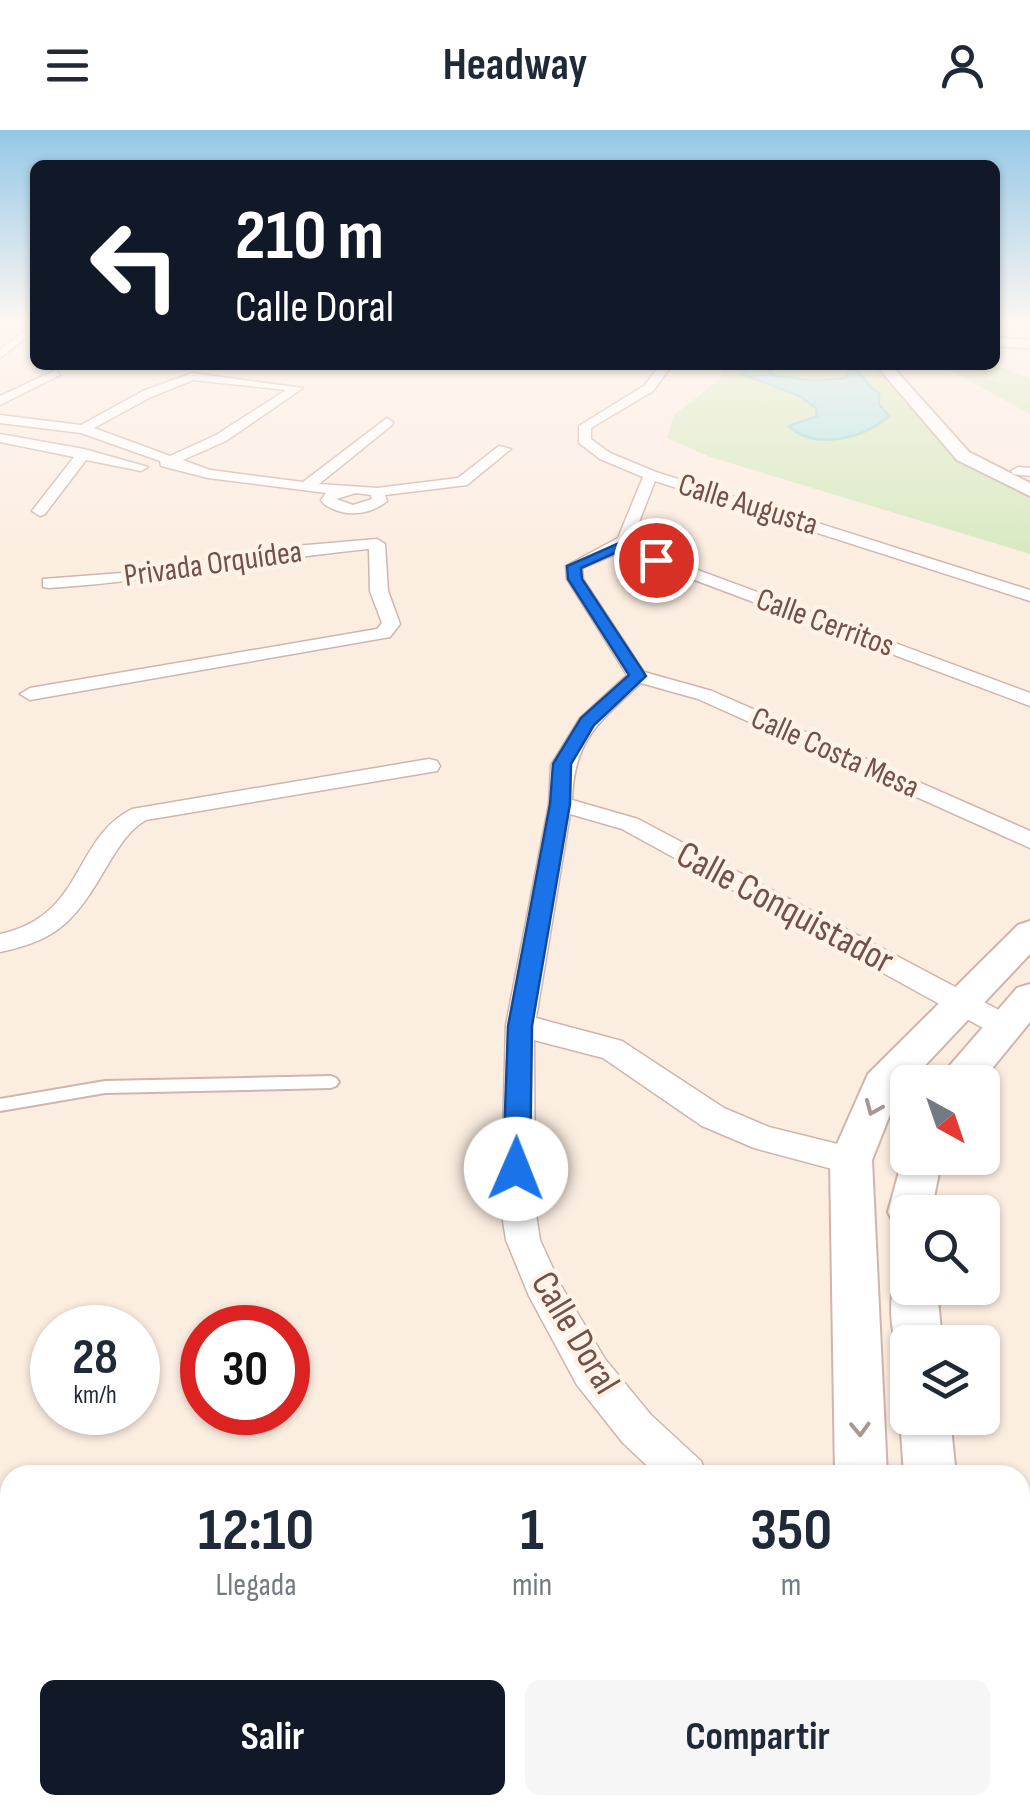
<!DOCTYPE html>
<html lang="es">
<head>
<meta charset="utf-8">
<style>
  body { margin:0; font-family:"Sofia Sans Condensed",sans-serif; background:#f6f6f7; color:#1f2937; height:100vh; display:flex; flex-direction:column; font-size:38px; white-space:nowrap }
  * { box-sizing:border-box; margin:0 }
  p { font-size:32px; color:#747a83 }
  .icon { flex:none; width:55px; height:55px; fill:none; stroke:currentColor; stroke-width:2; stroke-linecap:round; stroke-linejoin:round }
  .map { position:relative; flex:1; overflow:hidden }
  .drawer { position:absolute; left:0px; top:1335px; width:1030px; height:350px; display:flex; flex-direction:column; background:#fff; border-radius:30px 30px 0 0; box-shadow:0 2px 8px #0004 }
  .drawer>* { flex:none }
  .hud { position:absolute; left:30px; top:30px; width:970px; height:210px; border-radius:15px; box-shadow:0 2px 8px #0004; background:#111827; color:#fff; overflow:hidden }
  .needle { width:65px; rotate:140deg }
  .buttons { position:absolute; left:890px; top:935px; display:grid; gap:20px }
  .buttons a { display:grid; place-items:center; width:110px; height:110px; border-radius:15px; background:#fff; box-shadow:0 2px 8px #0004; font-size:50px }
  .speed { position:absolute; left:30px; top:1175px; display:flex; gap:20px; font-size:50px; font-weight:700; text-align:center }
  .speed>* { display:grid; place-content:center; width:130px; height:130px; border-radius:50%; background:#fff; box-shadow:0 2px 8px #0004; line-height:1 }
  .speed small { font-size:25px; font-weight:400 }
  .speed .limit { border:15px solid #d22; background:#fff; color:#111 }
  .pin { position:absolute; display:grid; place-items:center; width:85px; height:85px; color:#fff; margin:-42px; border:5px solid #fff; border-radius:50%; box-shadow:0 2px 10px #0007 }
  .me { position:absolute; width:110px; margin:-55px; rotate:1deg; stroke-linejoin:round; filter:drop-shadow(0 0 8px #0008) }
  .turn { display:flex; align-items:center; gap:35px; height:210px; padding:0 40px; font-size:45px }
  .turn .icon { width:130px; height:130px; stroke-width:2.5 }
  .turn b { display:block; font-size:70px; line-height:85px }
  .eta { display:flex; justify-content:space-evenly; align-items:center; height:170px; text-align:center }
  .eta b { font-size:60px; font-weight:700; line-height:70px }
  .cta { display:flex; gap:20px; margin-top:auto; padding:20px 40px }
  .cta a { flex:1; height:115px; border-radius:15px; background:#111827; color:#fff; font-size:40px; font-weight:700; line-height:115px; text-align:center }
  .cta a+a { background:#f6f6f7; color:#1f2937 }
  header { display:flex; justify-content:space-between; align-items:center; height:130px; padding:0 40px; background:#fff; font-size:45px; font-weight:700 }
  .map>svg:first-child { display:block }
  .green { fill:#d7e9c0 }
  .water { fill:#b6e5e5; stroke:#9cd7d7; stroke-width:2.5 }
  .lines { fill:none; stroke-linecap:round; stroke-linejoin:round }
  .service-casing { stroke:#cfb5ab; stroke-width:4 }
  .minor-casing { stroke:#cfb5ab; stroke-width:3 }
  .tertiary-casing { stroke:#cfb5ab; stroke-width:4 }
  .service { fill:#fff; fill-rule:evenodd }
  .minor { fill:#fff; fill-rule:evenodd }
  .tertiary { fill:#fff; fill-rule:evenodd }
  .oneway { stroke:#ab9691 }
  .route { fill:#1a73e8; stroke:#114b97; stroke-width:2.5 }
  .labels { text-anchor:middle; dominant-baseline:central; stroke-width:9; stroke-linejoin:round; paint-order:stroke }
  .far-street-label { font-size:32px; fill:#735048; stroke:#fff2e7 }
  .street-label { font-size:38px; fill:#735048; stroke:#fff2e7 }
</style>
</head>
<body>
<header><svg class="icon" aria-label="menu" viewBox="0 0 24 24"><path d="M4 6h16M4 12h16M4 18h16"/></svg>Headway<svg class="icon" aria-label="person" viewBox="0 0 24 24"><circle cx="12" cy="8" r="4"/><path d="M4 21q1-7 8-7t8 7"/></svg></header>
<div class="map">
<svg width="1030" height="1685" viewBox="0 0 1030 1685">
  <rect width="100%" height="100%" fill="#fcede1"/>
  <!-- green -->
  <path class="green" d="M995,234l35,15v35l-90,-49z
    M723,235h155c47,65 76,100 152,129v60l-320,-97 -43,-19 7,-23 46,-36z"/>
  <!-- water -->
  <path class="water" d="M746,235h31l-7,6 3,4 41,6 32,-3 2,-8 -9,-5c25,0 24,21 40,28v11l10,12c-23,22 -74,35 -100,10l28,-10 -1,-8 -18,-13 -57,-21z"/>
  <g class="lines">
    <defs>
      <path id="service" d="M331,946l5,2 3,4 -3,4 -5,2 -226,5 -105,18v-12l105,-18z"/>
      <path id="minor" d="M35,193v8l-35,27v-8z
        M660,235h12l-19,26 -62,37v11l19,14 46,19 374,118v11l-375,-120 -25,64 400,148v13l-410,-154 -38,16 1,11 61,93 68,19 318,140v17l-332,-149 -57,-16c-42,39 -67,56 -69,117l66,19 376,199 4,8 -4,8 -10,3 -10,-3 -372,-205 -52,-15 -34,204 86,23 102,67 45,19 93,23 5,10 -5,10 -11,4 -97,-26 -52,-22 -99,-68 -69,-18 1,168 5,32 20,44 45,75 46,56 50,46 6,14h-50l-34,-32 -46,-58 -48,-89 -23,-56 -5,-32 5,-183 43,-221 2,-39 29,-47 47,-43 -60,-96 -1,-13 52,-28 25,-61 -43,-18 -21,-16v-17l66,-41z
        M56,240l4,5 -60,30v-9z
        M192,243l111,15 -77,53 -43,19 27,10 93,12 84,-64 6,4 -1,3 -73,59 58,4 81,-10 41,-32 12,3 -44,36 -82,10 2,6c-18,15 -45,17 -64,2l-2,-3 5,-7 -118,-15 -47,-12 -1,-5 -79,-28 -81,-10v-8l81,10 62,-34zM193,250l93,10 -70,45 -46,21 -76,-28 57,-31zM356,363l15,2 1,4 -19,6 -17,-6z
        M0,304l84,15 64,18 -7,4 -55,-11 -41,54 -5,2 -8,-5 42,-54 -74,-15z
        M1018,337l12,1v8l-17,-2 -2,-3z
        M377,409l8,5 3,47 12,33 -10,13 -360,63 -10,-6 10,-6 347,-59 5,-6 -12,-32 -1,-42c-107,10 -212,32 -320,39l-6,-1v-8l92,-7 137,-24z
        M429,629l8,2 3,5 -3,5 -291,49c-17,10 -26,25 -36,41 -32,54 -46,78 -110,91v-18c85,-18 72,-95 132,-125z"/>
      <path id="tertiary" d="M995,208l35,2v8l-35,-2z
        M876,235h15l78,87 61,31v13l-73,-36z
        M1030,791v33l-132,140 -26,66 15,315h-52l-5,-315 38,-86 150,-149z
        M1030,854v38l-49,60h-41l5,-11 72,-83z
        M906,1016l2,12h34l-11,54h-23v18l-13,-4 -7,-14z
        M908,1139v19h29l5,54h-34v19l-7,-3c-11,-25 -14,-60 -3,-85z
        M907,1270l1,18h42l6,57h-52l-4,-57z
        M834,1675h64v10h-64z
        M917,1675h64v10h-64z"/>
    </defs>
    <!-- service casing -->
    <use href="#service" class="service-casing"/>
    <!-- minor casing -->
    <use href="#minor" class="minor-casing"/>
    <!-- tertiary casing -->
    <use href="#tertiary" class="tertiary-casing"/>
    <!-- service -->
    <use href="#service" class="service"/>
    <!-- minor -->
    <use href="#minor" class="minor"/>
    <!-- tertiary -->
    <use href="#tertiary" class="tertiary"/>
  </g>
  <!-- one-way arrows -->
  <defs><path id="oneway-chevron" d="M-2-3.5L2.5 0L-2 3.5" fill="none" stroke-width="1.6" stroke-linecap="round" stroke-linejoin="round" transform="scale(2.5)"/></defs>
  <g class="oneway">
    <use href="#oneway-chevron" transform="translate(873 978) rotate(113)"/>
    <use href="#oneway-chevron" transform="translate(860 1299) rotate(88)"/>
  </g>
  <!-- sky -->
  <linearGradient id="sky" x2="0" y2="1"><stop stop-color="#94c8e7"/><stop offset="0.45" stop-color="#fef7f2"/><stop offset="1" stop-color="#fef7f2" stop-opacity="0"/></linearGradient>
  <rect width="1030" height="428" fill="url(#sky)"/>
  <!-- route -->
  <path class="route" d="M619,413l44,17 -7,4 -37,-13 -38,17 1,11 64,97 -52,49 -23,39 -1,40 -38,222 -2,143 -4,8 -10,4 -9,-4 -4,-8 5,-143 42,-222 3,-40 28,-46 48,-43 -61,-96 -1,-13z"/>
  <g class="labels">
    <!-- far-street labels -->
    <g class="far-street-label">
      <text transform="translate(748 375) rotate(17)">Calle Augusta</text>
      <text transform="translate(213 434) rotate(-8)">Privada Orquídea</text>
      <text transform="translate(825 493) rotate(20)">Calle Cerritos</text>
      <text transform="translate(835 623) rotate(24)">Calle Costa Mesa</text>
    </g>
    <!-- street labels -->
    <g class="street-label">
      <text transform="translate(785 778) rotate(28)">Calle Conquistador</text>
      <text transform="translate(575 1203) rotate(59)">Calle Doral</text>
    </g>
  </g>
</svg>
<div class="buttons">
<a><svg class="needle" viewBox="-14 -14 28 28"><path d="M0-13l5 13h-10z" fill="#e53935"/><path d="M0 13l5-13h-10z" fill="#747a83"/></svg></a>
<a><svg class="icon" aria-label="search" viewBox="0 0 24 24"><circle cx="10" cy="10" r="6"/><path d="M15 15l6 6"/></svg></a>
<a><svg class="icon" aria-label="layers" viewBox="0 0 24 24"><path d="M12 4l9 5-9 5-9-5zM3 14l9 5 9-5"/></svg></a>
</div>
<div class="speed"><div>28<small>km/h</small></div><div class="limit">30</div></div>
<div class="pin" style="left:656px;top:430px;background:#d93025"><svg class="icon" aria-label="arrive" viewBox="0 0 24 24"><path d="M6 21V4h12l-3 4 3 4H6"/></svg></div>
<svg class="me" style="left:516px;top:1039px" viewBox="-20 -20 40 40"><circle r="19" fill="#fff"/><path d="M0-13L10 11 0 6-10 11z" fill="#1a73e8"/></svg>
<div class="hud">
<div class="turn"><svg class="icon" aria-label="left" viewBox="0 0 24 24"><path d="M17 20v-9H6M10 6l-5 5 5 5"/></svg><div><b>210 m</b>Calle Doral</div></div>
</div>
<section class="drawer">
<div class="eta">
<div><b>12:10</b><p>Llegada</p></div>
<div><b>1</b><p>min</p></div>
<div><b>350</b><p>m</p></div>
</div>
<div class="cta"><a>Salir</a><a>Compartir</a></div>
</section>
</div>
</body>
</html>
